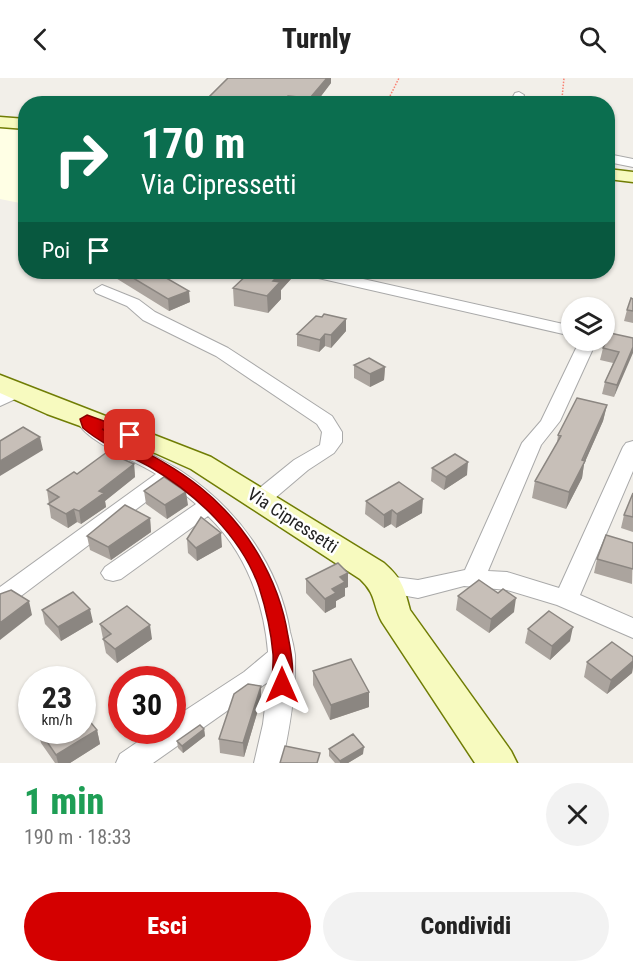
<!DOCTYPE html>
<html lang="it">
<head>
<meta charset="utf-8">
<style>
  body { margin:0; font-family:"Roboto Condensed",sans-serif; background:#f2f2f2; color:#222; height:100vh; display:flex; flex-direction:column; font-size:22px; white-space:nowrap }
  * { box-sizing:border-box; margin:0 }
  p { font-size:20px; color:#767676 }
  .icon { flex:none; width:33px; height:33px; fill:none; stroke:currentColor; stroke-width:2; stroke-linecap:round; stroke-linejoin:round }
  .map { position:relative; height:685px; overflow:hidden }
  .drawer { display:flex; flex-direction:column; background:#fff; flex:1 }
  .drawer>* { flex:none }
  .top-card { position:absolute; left:18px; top:18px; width:597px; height:183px; border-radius:24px; box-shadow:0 2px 4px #0004; background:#0b6e4f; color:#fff; overflow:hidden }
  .controls { position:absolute; left:561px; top:219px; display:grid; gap:12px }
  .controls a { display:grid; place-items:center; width:54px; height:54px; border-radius:50%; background:#fff; box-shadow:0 2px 4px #0004; font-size:30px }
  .speed { position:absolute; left:18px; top:588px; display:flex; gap:12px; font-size:30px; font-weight:700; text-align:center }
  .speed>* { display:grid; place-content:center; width:78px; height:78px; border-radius:50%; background:#fff; box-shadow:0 2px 4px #0004; line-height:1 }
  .speed small { font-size:15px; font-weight:400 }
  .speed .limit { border:9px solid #d22; background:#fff; color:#111 }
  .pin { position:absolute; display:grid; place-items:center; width:51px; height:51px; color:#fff; margin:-26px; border-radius:12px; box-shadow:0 3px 9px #0006 }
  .me { position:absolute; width:66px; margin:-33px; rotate:0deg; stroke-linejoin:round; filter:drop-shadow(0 0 4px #0008) }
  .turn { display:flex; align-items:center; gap:21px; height:126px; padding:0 24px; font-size:27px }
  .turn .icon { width:78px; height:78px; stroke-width:2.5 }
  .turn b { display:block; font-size:42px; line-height:51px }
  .then { display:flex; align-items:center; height:57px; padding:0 24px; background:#0003; gap:12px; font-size:22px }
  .round { display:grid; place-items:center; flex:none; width:63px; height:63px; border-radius:32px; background:#f2f2f2 }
  .overview { display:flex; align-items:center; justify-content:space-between; height:102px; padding:0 24px }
  h1 { font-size:36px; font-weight:800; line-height:45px; color:#1e9e55 }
  .action { display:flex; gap:12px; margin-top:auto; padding:12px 24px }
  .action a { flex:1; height:69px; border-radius:36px; background:#d40000; color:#fff; font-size:24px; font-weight:800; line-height:69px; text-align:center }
  .action a+a { background:#f2f2f2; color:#222 }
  header { display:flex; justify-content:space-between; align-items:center; height:78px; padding:0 24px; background:#fff; font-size:27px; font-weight:800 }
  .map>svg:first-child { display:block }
  .education { fill:#ffffe5 }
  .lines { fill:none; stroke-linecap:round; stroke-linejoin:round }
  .street-casing { stroke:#a9a9a9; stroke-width:2 }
  .secondary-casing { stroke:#707d05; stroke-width:3 }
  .path { stroke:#fa8072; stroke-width:1.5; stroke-dasharray:1.5 1.5; stroke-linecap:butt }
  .street { fill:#fff; fill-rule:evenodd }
  .secondary { fill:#f7fabf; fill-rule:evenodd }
  .wall { fill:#aba49e }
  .shaded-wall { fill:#8b8681 }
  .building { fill:#c7bfb8; stroke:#8b8681; stroke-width:1.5 }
  .route { fill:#d40000; stroke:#8a0000; stroke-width:1.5 }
  .labels { text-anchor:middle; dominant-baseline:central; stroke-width:5; stroke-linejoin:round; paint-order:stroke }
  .street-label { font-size:18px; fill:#222; stroke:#fff }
</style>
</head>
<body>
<header><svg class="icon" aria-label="back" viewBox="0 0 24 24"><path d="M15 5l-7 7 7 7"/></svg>Turnly<svg class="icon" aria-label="search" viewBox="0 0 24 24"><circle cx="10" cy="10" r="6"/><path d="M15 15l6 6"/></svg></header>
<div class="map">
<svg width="633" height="685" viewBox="0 0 633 685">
  <rect width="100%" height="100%" fill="#f2efe9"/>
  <!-- education -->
  <path class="education" d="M0,47l25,2v77l-25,-5z"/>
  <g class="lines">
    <defs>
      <path id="street" d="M519,14l5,3 -4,9h-11l6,-11z
        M608,76l25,5v8l-25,-5z
        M306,194h26l240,54v10l-258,-59z
        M102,207l37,15 16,12 73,36 104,68 10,16v10l-8,11 -26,17 -40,34 -8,2 -8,-2 -3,-5 3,-5 42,-34 26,-15 2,-13 -5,-8 -101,-68 -73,-36 -16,-14 -31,-13 -2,-3z
        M580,262h17l-37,81 -19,24 -53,126 19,1 52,16 64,-141 3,-4 7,-2v30l-53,124 53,23v20l-76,-33 -50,-15 -43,-4 -46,12 -39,-7 -4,-6 4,-6 8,-3 31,4 47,-10 57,-127 19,-22z
        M17,307l7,2 2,4 -2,4 -24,11v-14z
        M87,335l7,2c2,2 2,5 4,8 4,7 70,39 83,48 56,37 98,94 109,161 2,7 4,16 5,23 1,36 -5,72 -13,108h-28l9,-39 5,-42 -115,81h-37l4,-9 35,-24h17v-11l72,-47 24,-20c-4,-50 -23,-101 -60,-136l-87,63 -8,2 -8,-2 -4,-6 4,-6 91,-63 -25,-21 -162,122 -9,3v-21l156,-113c-18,-12 -76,-35 -79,-55l3,-4z"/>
      <path id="secondary" d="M0,39l26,2v10l-26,-2z
        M608,91l25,3v10l-25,-3z
        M0,297l211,82 173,106c18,16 20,24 26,47l101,141 6,12h-42l-93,-141c-10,-19 -5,-27 -22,-43l-169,-110 -36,-16 -108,-39 -47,-21z"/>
    </defs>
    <!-- street casing -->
    <use href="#street" class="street-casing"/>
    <!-- secondary casing -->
    <use href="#secondary" class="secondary-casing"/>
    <!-- path -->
    <path class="path" d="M562,20l2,-20
      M386,26l13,-26"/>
    <!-- street -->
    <use href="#street" class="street"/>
    <!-- secondary -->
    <use href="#secondary" class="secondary"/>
  </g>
  <!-- wall -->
  <path class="wall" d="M331,5l-16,21h-106v-7z
    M106,194h50l34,30 -21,9z
    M250,194h41v7l-10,11v9l-13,14 -34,-7 -1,-18z
    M633,221v24l-9,-2 3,-11z
    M322,239l24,2v12l-15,17 -6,-2 -6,6 -22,-6v-12z
    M633,260l-19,59 -12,-3 3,-12 8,-19 -13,-3 3,-12z
    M354,287l31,2 -1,13 -14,7 -16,-9z
    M607,327l-4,16 -19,43 -2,14 -16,31 -34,-11 3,-17 22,-38 1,-8z
    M134,386l1,13 -30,24 1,6 -25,17 -4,-2 -9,6 -17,-10 -4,-28 30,-16z
    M432,390l35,7 -23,15 -13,-9z
    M144,413l44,14 -21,14 -21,-15z
    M633,415v39l-12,-4 3,-13z
    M366,423l56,12 -26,15 -5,-4 -7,4 -19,-14z
    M150,440l1,14 -40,28 -21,-10 -3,-14z
    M187,461l35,8 -25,14 -9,-8z
    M633,465l-1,41 -38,-11 3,-14z
    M306,501l42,8 -3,1v8l-9,5v6l-11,6 -19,-20z
    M498,515l16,19 -25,21 -33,-23 2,-14z
    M42,532l51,12 -32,19 -16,-17z
    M100,546l52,15 -35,24 -11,-10z
    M528,551l42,12 -20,19 -25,-17z
    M633,579v10l-1,6 -25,21 -23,-17 3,-15z
    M313,593l56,36 -39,13 -17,-35z
    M261,622l-17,57 -24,-4 -1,-14z
    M204,651l1,7 -22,17 -5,-5 -1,-7z
    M38,652h59l3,14 -30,19h-15l-14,-20z
    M329,671l34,5 -15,9h-13l-6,-7z"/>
  <!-- shaded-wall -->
  <path class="shaded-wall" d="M327,0h4v5l-16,21h-5v-6z
    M288,18v8h-6z
    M282,194h9v7l-10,11v9l-13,14 -1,-17 6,-15z
    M189,213l1,11 -21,9 -1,-12z
    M346,241v12l-15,17v-13z
    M325,256v12l-6,6 1,-12z
    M633,269v6l-19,44 3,-12z
    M385,289l-1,13 -14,7v-13z
    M607,327l-4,16 -19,43 -2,14 -16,31 3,-17z
    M40,359l3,13 -43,26v-15z
    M468,384l-1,13 -23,15 2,-13z
    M134,386l1,13 -30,24 1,6 -25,17 -2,-13 20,-20z
    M186,414l2,13 -21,14 -2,-14z
    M423,421l-1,14 -26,15 1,-14z
    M74,431l3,13 -9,6 -2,-14z
    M392,432l-1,14 -7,4v-13z
    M150,440l1,14 -40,28 -3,-13z
    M221,455l1,14 -25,14 -1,-13z
    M348,495v14l-3,1v8l-9,5v6l-11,6v-14l15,-22z
    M516,520l-2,14 -25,21 2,-14z
    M29,523l3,14 -32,25v-17z
    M90,531l3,13 -32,19 -3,-14z
    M150,547l2,14 -35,24 -2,-14z
    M573,549l-3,14 -20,19 2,-14z
    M633,583v6l-1,6 -25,21 4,-14z
    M261,608v14l-17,57 -1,-14z
    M369,614v15l-39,13 1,-15z
    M204,651l1,7 -22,17 -1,-7z
    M97,652l3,14 -30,19h-12l-2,-8z
    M364,669l-1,7 -15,9h-8v-2z"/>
  <!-- building -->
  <path class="building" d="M228,0h99l-17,20 -22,-2 -6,8h-37l3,-4 -39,-3z
    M569,23l20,2v1h-20z
    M123,194h33l33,19 -21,8z
    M250,194h32l-9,9 7,1 -13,14 -34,-8z
    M631,220l2,1v12l-6,-1z
    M324,236l22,5 -15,16 -6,-1 -5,6 -23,-6 19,-18 6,1z
    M610,255l23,5v9l-16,38 -12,-3 14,-30 -16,-4z
    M369,280l16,9 -15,7 -16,-9z
    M577,320l30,7 -25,55 3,1 -16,31 -34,-11 26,-45 -3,-1z
    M23,349l17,10 -40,24v-20z
    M107,374l27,12 -35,27 5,2 -25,18 -5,-2 -8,5 -18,-10 11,-7 -12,-7 27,-18 3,2z
    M455,376l13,8 -22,15 -14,-9z
    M164,399l22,15 -21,13 -21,-14z
    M399,404l24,17 -26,15 -5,-4 -8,5 -18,-14z
    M633,415v24l-9,-2z
    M125,427l25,13 -42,29 -21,-11z
    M201,439l20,16 -25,15 -9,-9z
    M606,457l27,8v26l-36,-10z
    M338,485l10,10 -8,4 5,5 -13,7 4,4 -11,6 -19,-20z
    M479,502l19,13 5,-4 13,9 -25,21 -33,-23z
    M11,512l18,11 -29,22v-29z
    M73,514l17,17 -32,18 -16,-17z
    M127,528l23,19 -35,24 -12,-10 8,-5 -11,-10z
    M549,533l24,16 -21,19 -24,-17z
    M612,564l21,15v4l-22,19 -24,-18z
    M351,581l18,33 -38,13 -18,-34z
    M248,606l13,2 -18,57 -24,-4 15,-45z
    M82,634l15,18 -41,25 -17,-25h43z
    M200,647l4,4 -22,17 -5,-5z
    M353,656l11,13 -24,14 -11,-12z
    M285,668l35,7 -3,10h-37z"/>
  <!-- route -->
  <path class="route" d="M87,337l48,17 2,3 -7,4 -28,-10c33,18 68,34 98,58 46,37 79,91 88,149 3,16 8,40 1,54l-7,2 -7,-2c-5,-10 -1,-24 -2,-36 -2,-23 -7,-45 -14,-67 -18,-51 -63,-93 -109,-120 -22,-12 -47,-22 -67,-39l-3,-9z"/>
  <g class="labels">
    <!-- street labels -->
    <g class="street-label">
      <text transform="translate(293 442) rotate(33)">Via Cipressetti</text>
    </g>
  </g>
</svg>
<div class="controls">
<a><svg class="icon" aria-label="layers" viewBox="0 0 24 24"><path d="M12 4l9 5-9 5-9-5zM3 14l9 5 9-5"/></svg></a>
</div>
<div class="speed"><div>23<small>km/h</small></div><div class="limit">30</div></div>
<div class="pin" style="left:130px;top:357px;background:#d93025"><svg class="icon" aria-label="arrive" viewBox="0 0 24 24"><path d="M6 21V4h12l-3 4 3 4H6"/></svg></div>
<svg class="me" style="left:282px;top:607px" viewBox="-20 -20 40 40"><path d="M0-17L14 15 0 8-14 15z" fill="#d40000" stroke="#fff" stroke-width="4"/></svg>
<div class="top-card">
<div class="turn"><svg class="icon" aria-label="right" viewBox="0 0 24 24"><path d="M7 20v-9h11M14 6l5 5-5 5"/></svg><div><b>170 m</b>Via Cipressetti</div></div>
<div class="then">Poi<svg class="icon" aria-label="arrive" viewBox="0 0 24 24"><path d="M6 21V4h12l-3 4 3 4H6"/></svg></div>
</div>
</div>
<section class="drawer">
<div class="overview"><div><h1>1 min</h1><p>190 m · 18:33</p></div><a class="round"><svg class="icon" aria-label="close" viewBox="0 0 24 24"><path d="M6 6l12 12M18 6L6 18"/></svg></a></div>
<div class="action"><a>Esci</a><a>Condividi</a></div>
</section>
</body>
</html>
